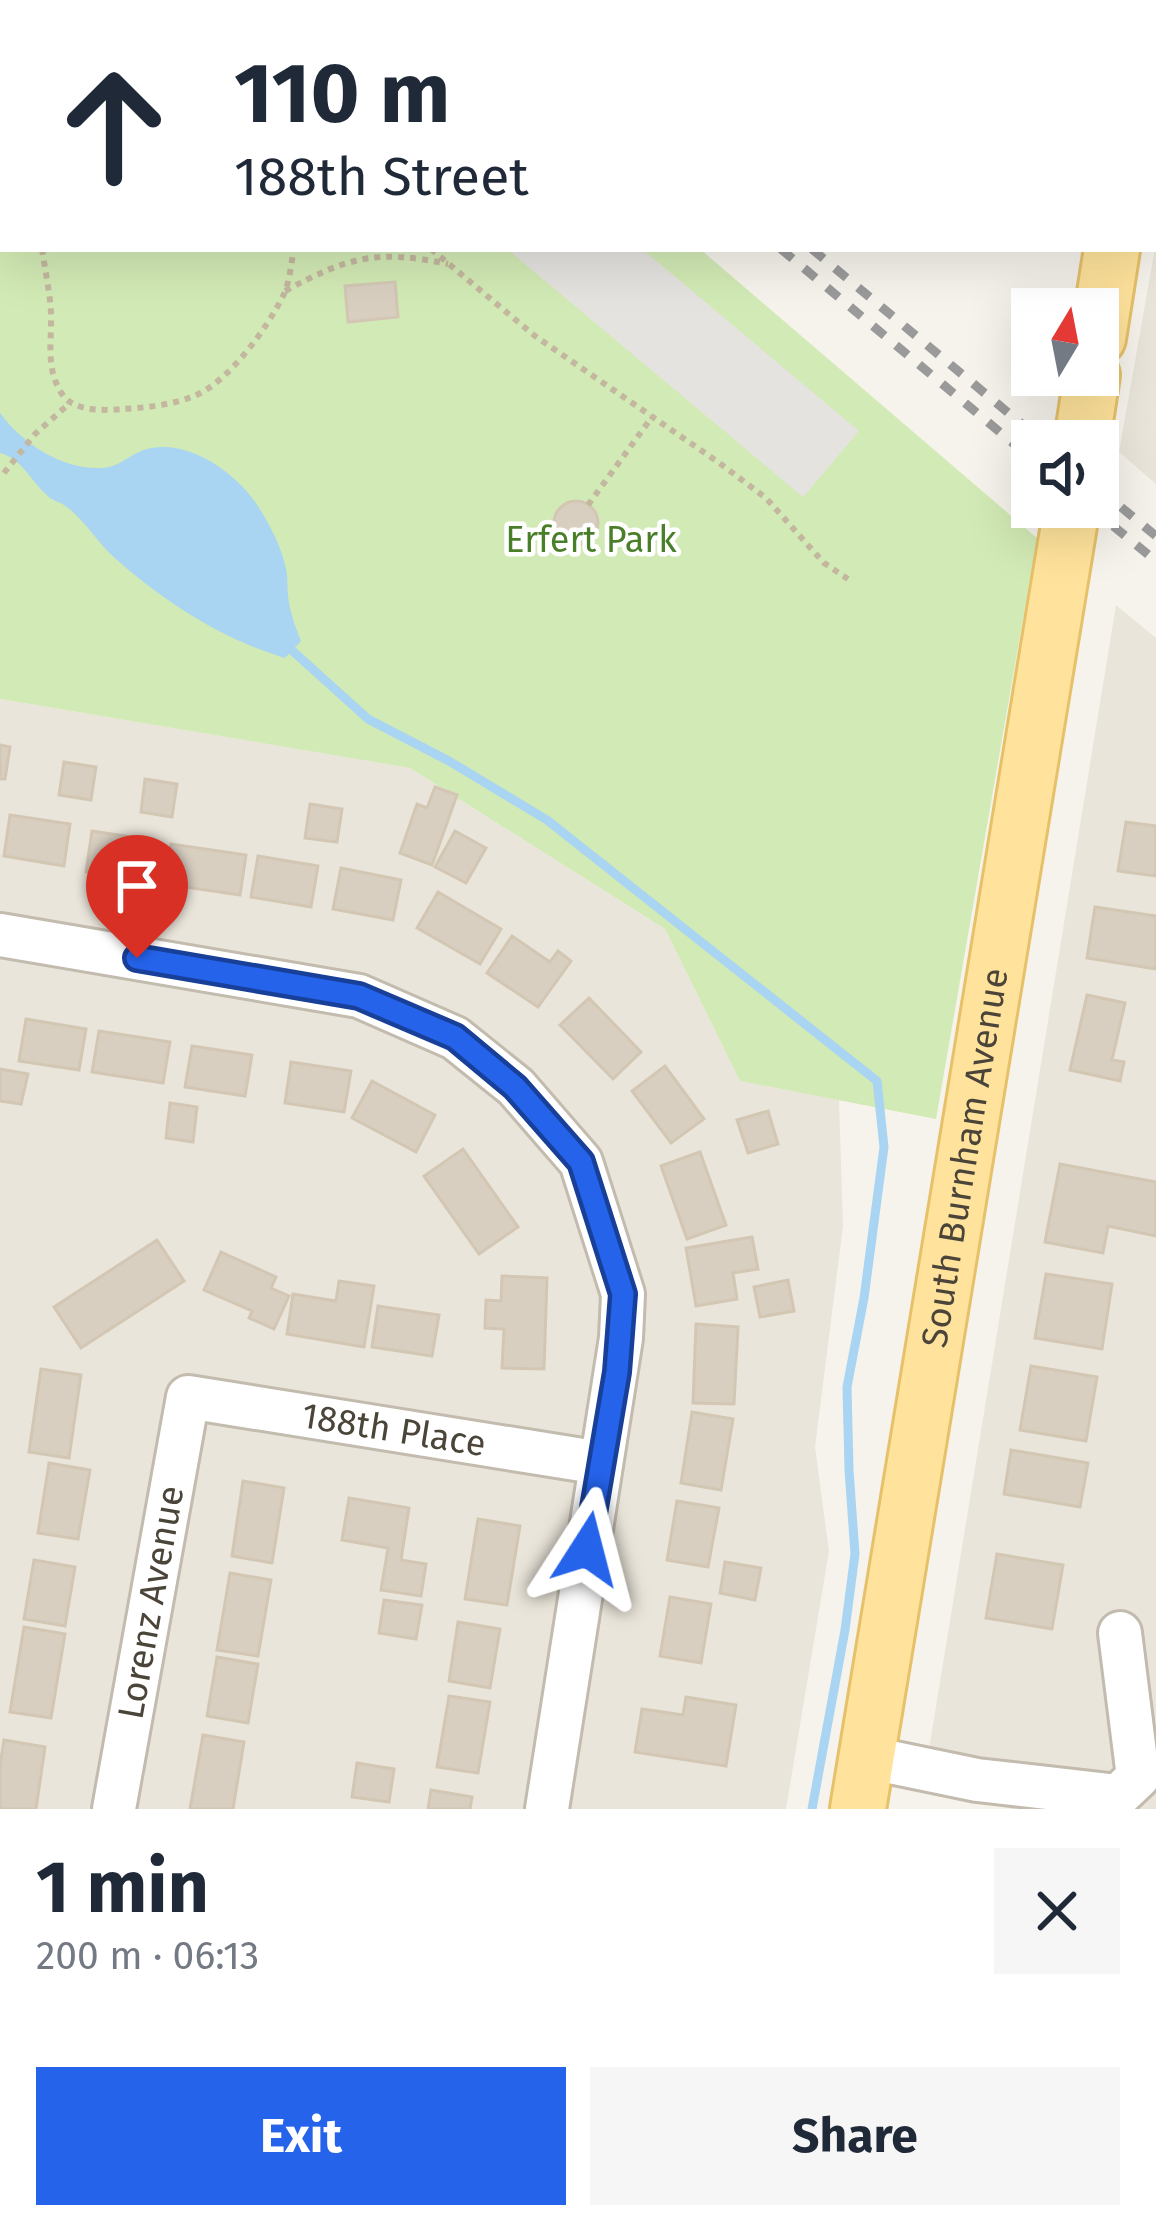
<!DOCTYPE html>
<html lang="en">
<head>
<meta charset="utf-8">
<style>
  body { margin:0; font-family:"Fira Sans",sans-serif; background:#f6f6f7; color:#1f2937; height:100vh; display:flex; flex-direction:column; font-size:45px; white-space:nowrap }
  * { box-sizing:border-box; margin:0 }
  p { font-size:39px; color:#747a83 }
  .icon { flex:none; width:66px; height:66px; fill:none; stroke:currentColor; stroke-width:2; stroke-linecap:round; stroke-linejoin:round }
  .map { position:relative; height:1809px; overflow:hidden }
  .sheet { display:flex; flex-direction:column; background:#fff; flex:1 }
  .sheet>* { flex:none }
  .banner { position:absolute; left:0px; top:0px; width:1158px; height:252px; box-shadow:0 12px 48px #0002; background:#fff; color:#1f2937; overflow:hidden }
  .needle { width:78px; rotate:10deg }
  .controls { position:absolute; left:1011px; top:288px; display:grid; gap:24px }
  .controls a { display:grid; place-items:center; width:108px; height:108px; border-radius:0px; background:#fff; box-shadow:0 12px 48px #0002; font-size:60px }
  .pin { position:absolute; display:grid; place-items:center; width:102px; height:102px; color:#fff; margin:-123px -51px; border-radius:50% 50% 50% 0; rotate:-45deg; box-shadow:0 0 12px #0007 }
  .pin .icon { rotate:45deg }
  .me { position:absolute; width:132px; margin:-66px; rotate:9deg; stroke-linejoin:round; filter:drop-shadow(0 0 9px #0008) }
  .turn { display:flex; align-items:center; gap:42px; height:252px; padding:0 36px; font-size:54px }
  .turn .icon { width:156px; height:156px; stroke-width:2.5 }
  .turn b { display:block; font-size:84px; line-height:102px }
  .round { display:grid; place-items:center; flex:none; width:126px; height:126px; border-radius:0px; background:#f6f6f7 }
  .head { display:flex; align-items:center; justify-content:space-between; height:204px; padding:0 36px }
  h1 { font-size:72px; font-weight:700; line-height:90px }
  .primary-button { display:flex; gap:24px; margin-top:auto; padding:24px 36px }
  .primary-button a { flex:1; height:138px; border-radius:0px; background:#2563eb; color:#fff; font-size:48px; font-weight:700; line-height:138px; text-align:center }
  .primary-button a+a { background:#f6f6f7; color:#1f2937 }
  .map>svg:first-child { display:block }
  .residential { fill:#eae5da }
  .green { fill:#d2eab5 }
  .parking { fill:#e5e3e0 }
  .water { fill:#a9d4f2 }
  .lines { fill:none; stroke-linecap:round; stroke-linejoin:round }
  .stream { stroke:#a9d4f2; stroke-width:9 }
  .building { fill:#d8cfc1; stroke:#d3c7b4; stroke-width:3 }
  .minor-casing { stroke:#c2bbae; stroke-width:48 }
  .major-casing { stroke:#e6c16a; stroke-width:60 }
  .path { stroke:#c4b79f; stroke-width:6; stroke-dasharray:6 6; stroke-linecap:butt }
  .minor { stroke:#fff; stroke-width:42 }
  .major { stroke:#ffe39c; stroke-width:54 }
  .rail { stroke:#9a9a9a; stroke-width:9; stroke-dasharray:15 15; stroke-linecap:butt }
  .route-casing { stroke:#184099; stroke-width:30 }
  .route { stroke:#2563eb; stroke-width:21 }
  .labels { text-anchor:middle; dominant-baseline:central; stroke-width:9; stroke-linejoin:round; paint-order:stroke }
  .park-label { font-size:36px; fill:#4a7f2a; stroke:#fff }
  .street-label { font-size:36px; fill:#4b4439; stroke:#fff }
</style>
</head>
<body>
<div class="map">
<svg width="1156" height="1809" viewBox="0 0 1156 1809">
  <rect width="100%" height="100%" fill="#f6f3ec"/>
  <!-- residential -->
  <path class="residential" d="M569,0h565v3h-562z
    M1156,242v242l-37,-32z
    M1116,605l40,33v1171h-143l-91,-17z
    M0,699l410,69 255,161 75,152 99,19 4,126 -28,221 14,104 -43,258h-786z"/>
  <!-- green -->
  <path class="green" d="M0,0h410l3,3h-410v246h697l337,289 -101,581 -196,-38 -75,-152 -255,-161 -410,-69z"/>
  <!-- parking -->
  <path class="parking" d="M507,249h135l217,182 -56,66z"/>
  <!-- water -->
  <path class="water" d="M0,413c23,31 62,57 102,55 17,-1 27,-13 42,-18 40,-13 89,20 111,52 12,17 27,45 31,67 2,8 1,18 2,27 2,16 7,30 13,45l-16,17c-63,-19 -119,-55 -169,-99 -19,-16 -31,-40 -52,-54 -4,-3 -13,-5 -16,-9 -17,-14 -25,-37 -48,-43z"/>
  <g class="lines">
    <!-- stream -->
    <path class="stream" d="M286,645l82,74 81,42 98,59 330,261 7,66 -20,151 -17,89 2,83 6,84 -10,76 -33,179"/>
  </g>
  <!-- building -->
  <path class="building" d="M968,0h53v3h-54z
    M395,282l3,35 -50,5 -3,-36z
    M554 523a22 22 0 1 1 44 0a22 22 0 1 1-44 0Z
    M0,745l10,2 -5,32h-5z
    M64,762l32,5 -5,33 -32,-5z
    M145,779l32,5 -5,33 -31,-5z
    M435,787l22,8 -25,70 -32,-12 17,-49 10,4z
    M310,804l32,5 -5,33 -32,-4z
    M10,815l60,9 -6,42 -60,-10z
    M1126,822l30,4v50l-38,-5z
    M92,831l60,9 -7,41 -59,-9z
    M455,831l31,17 -20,35 -31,-16z
    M171,844l75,11 -6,40 -75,-11z
    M258,856l60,10 -7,41 -60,-10z
    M341,868l60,12 -8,40 -60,-11z
    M438,892l63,37 -21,35 -63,-36z
    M1095,907l61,9v53l-69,-11z
    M512,936l38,26 8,-11 13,10 -33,46 -51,-34z
    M1087,995l38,8 -13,57 12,2 -4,19 -50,-11z
    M589,998l52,54 -28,27 -53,-54z
    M26,1019l60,10 -7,41 -60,-9z
    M99,1031l71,11 -7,41 -71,-11z
    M192,1046l60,9 -7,41 -60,-9z
    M291,1062l60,9 -7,41 -59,-9z
    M665,1066l39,53 -33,24 -39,-52z
    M0,1069l28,5 -7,30 -21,-3z
    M372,1081l63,34 -19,37 -64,-34z
    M170,1103l27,4 -4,35 -27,-4z
    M768,1111l10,33 -30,9 -11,-33z
    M463,1149l55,78 -39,27 -55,-78z
    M700,1152l26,73 -39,14 -26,-73z
    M1060,1164l96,18v54l-48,-10 -5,27 -58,-11z
    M752,1237l6,32 -25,4 4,26 -41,7 -10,-58z
    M157,1240l27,41 -103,67 -27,-41z
    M221,1252l55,25 -5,11 18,8 -15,33 -25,-11 3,-7 -48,-21z
    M1046,1274l66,10 -10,65 -67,-11z
    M502,1276l45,2 -3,91 -42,-1 2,-39 -19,-1 1,-28 15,1z
    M788,1280l6,31 -34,6 -6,-30z
    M339,1281l35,5 -10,61 -77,-13 6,-40 43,7z
    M378,1306l61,9 -7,41 -60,-9z
    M696,1324l42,3 -4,77 -41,-1z
    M1031,1366l66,11 -11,64 -66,-11z
    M41,1369l40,6 -12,83 -40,-6z
    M692,1412l41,7 -12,71 -40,-7z
    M1011,1450l77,13 -8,44 -76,-13z
    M49,1463l41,7 -12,69 -40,-6z
    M243,1481l41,7 -12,75 -40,-7z
    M349,1498l60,10 -8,52 25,4 -5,32 -40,-6 7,-42 -46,-8z
    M677,1501l42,7 -11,59 -41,-7z
    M478,1519l42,7 -13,79 -42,-6z
    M997,1554l66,11 -11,64 -66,-11z
    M34,1560l41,7 -10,59 -41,-7z
    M725,1562l36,6 -6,32 -35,-7z
    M230,1573l41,7 -13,76 -41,-6z
    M670,1597l41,7 -10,59 -41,-7z
    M384,1600l38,5 -6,34 -37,-6z
    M458,1622l42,7 -10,59 -41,-7z
    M24,1627l41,7 -14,84 -41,-6z
    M217,1657l41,7 -10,59 -41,-7z
    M449,1696l41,6 -12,71 -41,-6z
    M686,1697l50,8 -10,61 -91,-14 7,-43 41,6z
    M203,1735l41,7 -11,67h-43z
    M4,1740l41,7 -9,62h-36v-44z
    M357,1763l37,6 -5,33 -37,-5z
    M431,1790l41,7 -2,12h-42z"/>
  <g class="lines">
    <defs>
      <g id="minor">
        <path d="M1155,76h1"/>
        <path d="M1155,143h1"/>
        <path d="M0,935l359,61 96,42 61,49 65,75 42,132 -2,44 -74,471"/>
        <path d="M866,1757l111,23 141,16 20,-19 -18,-144"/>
        <path id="s1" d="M114,1809l74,-412 413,66"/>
      </g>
      <g id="major">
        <path d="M1152,3l1,-3"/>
        <path d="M1098,338l14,-89"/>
        <path d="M1082,441l10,-66"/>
        <path id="s2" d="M858,1809l214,-1302"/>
      </g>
    </defs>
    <!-- minor casing -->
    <use href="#minor" class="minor-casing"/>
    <!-- major casing -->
    <use href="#major" class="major-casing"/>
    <!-- path -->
    <path class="path" d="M264,0l1,3
      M0,159l3,3
      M42,249c3,21 8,43 9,64 1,28 -6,55 11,81 11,17 41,17 59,15 23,-1 51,-4 73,-13 35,-14 74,-69 90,-102 6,-13 7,-31 10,-45
      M431,249l104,87 183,126 48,36 58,65 24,16
      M285,291c63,-34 92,-42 163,-27
      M4,473l31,-39 35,-31
      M588,505l64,-88"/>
    <!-- minor -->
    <use href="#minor" class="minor"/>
    <!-- major -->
    <use href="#major" class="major"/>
    <!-- rail -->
    <path class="rail" d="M483,0l3,3
      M513,0l4,3
      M781,249l251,210
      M812,249l230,192
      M1098,488l58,48
      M1090,507l66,54"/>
  </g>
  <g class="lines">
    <defs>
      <path id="route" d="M137,958l222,38 96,41 60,50 66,75 42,132 -6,78 -30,177"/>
    </defs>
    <!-- route casing -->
    <use href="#route" class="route-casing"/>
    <!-- route -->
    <use href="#route" class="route"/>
  </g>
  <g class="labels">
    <!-- park labels -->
    <g class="park-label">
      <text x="591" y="540">Erfert Park</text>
    </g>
    <!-- street labels -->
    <g class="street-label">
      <text stroke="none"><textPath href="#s2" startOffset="660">South Burnham Avenue</textPath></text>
      <text stroke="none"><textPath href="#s1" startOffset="627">188th Place</textPath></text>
      <text stroke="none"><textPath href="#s1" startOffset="210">Lorenz Avenue</textPath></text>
    </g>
  </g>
</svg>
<div class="controls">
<a><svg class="needle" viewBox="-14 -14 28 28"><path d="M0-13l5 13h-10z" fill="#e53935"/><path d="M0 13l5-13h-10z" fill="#747a83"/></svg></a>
<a><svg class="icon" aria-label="sound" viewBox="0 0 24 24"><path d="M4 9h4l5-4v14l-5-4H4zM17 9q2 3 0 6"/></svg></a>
</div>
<div class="pin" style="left:137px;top:958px;background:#d93025"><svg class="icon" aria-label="arrive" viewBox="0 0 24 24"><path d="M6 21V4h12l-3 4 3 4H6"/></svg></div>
<svg class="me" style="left:587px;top:1549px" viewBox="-20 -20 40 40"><path d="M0-17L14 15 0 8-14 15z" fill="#2563eb" stroke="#fff" stroke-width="4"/></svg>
<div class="banner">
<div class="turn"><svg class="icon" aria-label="ahead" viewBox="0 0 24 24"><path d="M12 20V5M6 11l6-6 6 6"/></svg><div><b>110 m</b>188th Street</div></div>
</div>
</div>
<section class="sheet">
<div class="head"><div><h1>1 min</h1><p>200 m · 06:13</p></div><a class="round"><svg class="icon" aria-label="close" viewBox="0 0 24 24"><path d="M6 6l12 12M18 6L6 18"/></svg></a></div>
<div class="primary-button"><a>Exit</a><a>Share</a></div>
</section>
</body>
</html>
